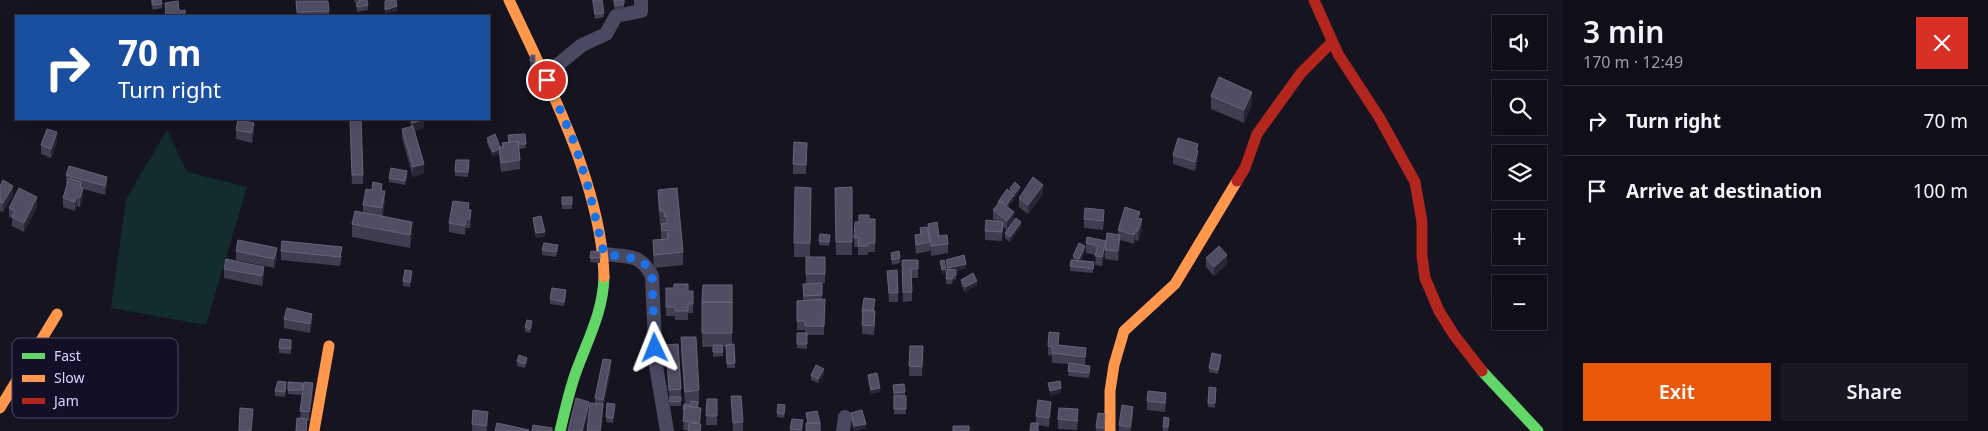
<!DOCTYPE html>
<html lang="en">
<head>
<meta charset="utf-8">
<style>
  body { margin:0; font-family:"Noto Sans",sans-serif; background:#191822; color:#f1f3f6; height:100vh; display:flex; flex-direction:column; font-size:19px; white-space:nowrap }
  * { box-sizing:border-box; margin:0 }
  p { font-size:16px; color:#9c9ca2 }
  .icon { flex:none; width:28px; height:28px; fill:none; stroke:currentColor; stroke-width:2; stroke-linecap:round; stroke-linejoin:round }
  .map { position:relative; flex:1; overflow:hidden }
  .panel { display:flex; flex-direction:column; background:#100f19; width:425px }
  .panel>* { flex:none }
  .banner { position:absolute; left:15px; top:15px; width:475px; height:105px; border-radius:0px; box-shadow:0 5px 20px #0002,0 0 0 1px #302f38; background:#1a4fa0; color:#fff; overflow:hidden }
  .tools { position:absolute; left:1492px; top:15px; display:grid; gap:10px }
  .tools a { display:grid; place-items:center; width:55px; height:55px; border-radius:0px; background:#100f19; box-shadow:0 5px 20px #0002,0 0 0 1px #302f38; font-size:25px }
  .pin { position:absolute; display:grid; place-items:center; width:42px; height:42px; color:#fff; margin:-21px; border:2px solid #fff; border-radius:50%; box-shadow:0 1px 5px #0007 }
  .me { position:absolute; width:55px; margin:-28px; rotate:358deg; stroke-linejoin:round; filter:drop-shadow(0 0 4px #0008) }
  .turn { display:flex; align-items:center; gap:18px; height:105px; padding:0 20px; font-size:22px }
  .turn .icon { width:65px; height:65px; stroke-width:2.5 }
  .turn b { display:block; font-size:35px; line-height:42px }
  .round { display:grid; place-items:center; flex:none; width:52px; height:52px; border-radius:0px; background:#191822 }
  .summary { display:flex; align-items:center; justify-content:space-between; height:85px; padding:0 20px }
  h1 { font-size:30px; font-weight:600; line-height:38px }
  .primary-button { display:flex; gap:10px; margin-top:auto; padding:10px 20px }
  .primary-button a { flex:1; height:58px; border-radius:0px; background:#ea580c; color:#fff; font-size:20px; font-weight:600; line-height:58px; text-align:center }
  .primary-button a+a { background:#191822; color:#f1f3f6 }
  ul { padding:0; list-style:none }
  li { display:flex; align-items:center; gap:15px; height:70px; padding:0 20px; border-top:1px solid #302f38 }
  li div { flex:1 }
  li b { display:block; font-size:19px }
  li em { font-style:normal }
  main { display:flex; flex:1; min-height:0 }
  .map>svg:first-child { display:block }
  .green { fill:#132c2d }
  .lines { fill:none; stroke-linecap:round; stroke-linejoin:round }
  .street { stroke:#4a4962; stroke-width:14 }
  .fast { stroke:#63d668; stroke-width:11 }
  .slow { stroke:#ff974d; stroke-width:11 }
  .jam { stroke:#b3261e; stroke-width:11 }
  .wall { fill:#403d50 }
  .shaded-wall { fill:#282635 }
  .building { fill:#504e63; stroke:#66637b }
  .route { stroke:#1a73e8; stroke-width:9; stroke-dasharray:0 16.2 }
  .key { fill:#130f26; stroke:#4e4a67; stroke-width:1 }
  .key-label { font-size:14px; fill:#d9d4ff }
</style>
</head>
<body>
<main>
<div class="map">
<svg width="1563" height="431" viewBox="0 0 1563 431">
  <rect width="100%" height="100%" fill="#161421"/>
  <!-- green -->
  <path class="green" d="M167,130l20,42 60,15 -41,138 -95,-17 15,-109z"/>
  <g class="lines">
    <!-- street -->
    <path class="street" d="M544,73l16,-10 22,-18 24,-11 10,-18 25,-5v-11
      M604,254c24,3 36,-1 48,22l4,90 11,65
      M843,431l2,-14"/>
    <!-- fast -->
    <path class="fast" d="M1482,371l56,60
      M560,431c5,-20 9,-40 16,-59 12,-33 27,-60 28,-95"/>
    <!-- slow -->
    <path class="slow" d="M509,0c38,81 93,186 95,277
      M0,408l57,-94
      M314,431l15,-85
      M1110,431v-40l4,-26 10,-34 51,-47 62,-103"/>
    <!-- jam -->
    <path class="jam" d="M1314,0l24,54 41,63 36,65 7,40v34l3,22 14,33 15,24 28,36
      M1237,181l8,-13 12,-34 44,-61 28,-28"/>
  </g>
  <!-- wall -->
  <path class="wall" d="M151,0h10l1,8 -9,2 -2,-7z
    M354,0h13l1,5v5l-11,2 -1,-9 3,-1h-5z
    M592,0h10l2,17 -9,2z
    M613,0h11v9l-9,1z
    M296,1l33,10v5h-32z
    M531,55h4v11h-5z
    M1211,96l41,9 -8,18 -33,-14z
    M350,119l13,56v9h-11z
    M409,119h15v9l-10,3 10,42 -11,4 -11,-39v-9l9,-3z
    M460,119h11v2l-11,-1z
    M236,130l18,2 -2,11 -16,-4z
    M525,134l1,14 -7,1 1,11v9l-19,3 -2,-18 -6,2 -6,-13v-5l13,9h2v-4l7,-1z
    M57,142l-6,16 -10,-4v-9z
    M1198,144v16l-3,11 -22,-7v-9z
    M807,152l-1,22h-13v-10z
    M469,165l-1,12 -13,-1v-5z
    M66,175l41,11 -2,9 -22,-6v8l-3,10 -3,-1 -2,5 -12,-4v-9l4,-14h-1z
    M407,176l-2,9 -16,-3v-4z
    M0,186l13,9 -10,17 -3,-1z
    M795,187l16,1 -1,69h-16z
    M852,187v68h-16l-1,-67z
    M1010,188l10,3 -5,6h-1v2l-6,8 6,14 7,5 -11,16 -5,-4v-5l2,-3 -4,-3 -1,14 -17,-1v-9l11,-10 -3,-2v-9l5,-6v-2l12,-11z
    M658,190l25,62v13l-29,3 -1,-14v-14h8v-16h-1l-2,-21z
    M382,191l3,9 -2,16 29,19 -2,13 -58,-11v-13l11,-11v-8z
    M1043,194l-15,20 -9,-7v-9z
    M562,197h10v12h-10z
    M37,207l-13,25 -12,-6v-8l-3,-1v-9z
    M469,210l2,9 -1,9h-4l-1,7 -16,-3v-9z
    M533,218l12,18 -9,2 -3,-16z
    M869,219h6v33h-7v3h-10v-8h-4l1,-25h4z
    M1084,219h20l-1,11 -19,-2z
    M1140,219l2,10 -4,12 -3,-1 -1,4 -14,-4 -2,21 -13,-2v-8l-3,15 -7,-1 1,-10 -10,-2v-10l20,4 12,-13v-4z
    M928,224l20,20v9l-17,3 -1,-11v6l-14,3 -1,-10v-9l5,-1v-6l8,3z
    M830,240l-1,6 -10,-1v-4z
    M558,249l-2,8 -14,-2v-5z
    M1085,250l-4,10 13,2 -1,11 -23,-2 1,-11h2v-4z
    M236,251l41,7 -3,10 -38,-8z
    M281,251l61,5 -2,10 -59,-6z
    M591,251l9,1v11l-10,-1z
    M891,253l9,5v5l-8,2z
    M806,257h19v26h-19z
    M1206,258l21,6 -13,12 -8,-9z
    M902,260h16v18h-6v23l-9,1z
    M946,260l20,8 -10,3v9l-3,-1 -1,5h-6l1,-15z
    M224,269l40,7 -2,10 -38,-8z
    M887,271l11,22v9h-9z
    M412,276l-2,11 -7,-1v-5z
    M961,280l16,5 -12,7 -4,-8z
    M822,283v16h3l-1,36h-17v14l-10,-1v-15h8v-3h-8v-29l6,-1v-16z
    M703,285h29v59h2l1,24h-8l-1,-21h-3v9l-10,1v-10h-11z
    M666,288l27,3v22h-5v7h-13v-4h-9z
    M566,295l-2,11 -14,-2v-5z
    M1548,299l-3,9 -6,-2v-5z
    M875,303l-1,8 1,9 -1,15 -12,-1v-22z
    M284,319l28,4 -2,10 -26,-5z
    M532,326l-2,7 -5,-1v-5z
    M681,337l18,53v14h-1v4l3,10 -1,6 1,7 -18,-1 1,-16h-1v-5l2,-5 -4,-53z
    M291,344v10l-12,-1v-5z
    M666,345l15,44v17h-11l-4,-51z
    M1059,345l27,3 -1,17 5,6 -1,7 -21,-2 1,-12 -17,-1v-7l-4,-1v-9z
    M910,346h13l-1,30h-13z
    M1221,360l-3,14 -9,-2v-4z
    M517,361l10,1 -2,6 -8,-2z
    M141,365l37,28 -6,14 -25,-10 -6,13 -11,-4v-14z
    M611,369l-8,40 -2,22h-14l8,-28v-5z
    M824,374l-6,9 -7,-3v-5z
    M868,375l12,17 -9,2 -3,-14z
    M288,382l15,1 -1,10 11,-1 -4,29h-2v10h-11l4,-12 2,-24 -14,-1z
    M893,385l12,7v4h1v18h-12z
    M286,386l-1,11 -10,-1v-5z
    M1216,388l-1,20 -7,-1v-4z
    M731,396l12,26v9h-10z
    M707,399h10v26h-11z
    M1147,401l19,1 -1,10 -18,-2z
    M615,409l-2,14 -7,-1v-5z
    M785,409l-1,9 -7,-1v-4z
    M1051,411l-2,16 -11,-2 -2,-2v-7z
    M851,413l15,15 -12,3 -3,-13z
    M1133,416l-2,15h-12v-6z
    M1058,419h20l-1,11 -19,-1z
    M1105,419l-1,12h-8v-4z
    M488,421l-1,10h-15v-7z
    M1169,423l-1,8h-5v-4z
    M803,425l-1,6h-12v-2z"/>
  <!-- shaded-wall -->
  <path class="shaded-wall" d="M397,6v5l-12,3v-4z
    M1252,92v13l-8,18v-13z
    M424,119v9l-11,4v-9z
    M254,123v9l-2,11v-10z
    M57,132v10l-6,16v-9z
    M1198,144v16l-3,11 1,-20z
    M499,149v5l-6,2v-4z
    M424,164v9l-11,4v-10z
    M107,177v9l-2,9v-9z
    M1043,185v9l-15,20v-9z
    M13,186v9l-10,17v-9z
    M1020,187v4l-5,6v-4z
    M83,188v9l-3,10v-9z
    M385,191v9l-3,17v-9z
    M1014,194v5l-10,13v-5z
    M77,196v10l-2,5v-9z
    M37,197v10l-13,25v-9z
    M471,210v9l-1,9v-9z
    M1014,212v9l-7,9v-9z
    M466,219v9l-1,7v-9z
    M1142,219v10l-4,12v-10z
    M412,222v13l-2,13v-13z
    M1021,222v4l-11,16v-5z
    M1135,231v9l-1,4v-9z
    M545,232v4l-9,2v-5z
    M1120,235v9l-2,17v-10z
    M1106,241v9l-4,16v-9z
    M1085,246v4l-6,14v-5z
    M277,248v10l-3,10v-9z
    M1227,255v9l-13,12v-9z
    M966,264v4l-10,3v9v-9l-8,2v-5z
    M264,267v9l-2,10v-10z
    M946,269v4l-4,1v-4z
    M977,281v4l-12,7v-5z
    M1548,295v4l-3,9v-5z
    M312,314v9l-2,10v-9z
    M1221,355v5l-3,14v-4z
    M527,358v4l-2,6v-4z
    M611,360v9l-8,40v-9z
    M824,369v5l-6,9v-4z
    M178,380v13l-6,14v-13z
    M147,383v14l-6,13v-13z
    M313,383v9l-4,29v-9z
    M880,388v4l-9,2v-4z
    M1061,388v5l-11,3v-5z
    M589,402v9l-5,20h-2z
    M1051,402v9l-2,16v-9z
    M603,404v9l-2,18h-1z
    M1133,407v9l-3,15v-4z
    M488,412v9l-2,10v-5z
    M866,424v4l-12,3v-5z"/>
  <!-- building -->
  <path class="building" d="M152,0h9l1,4 -9,1z
    M359,0h8l1,5 -11,2 -1,-4 4,-1z
    M388,0h8l1,6 -12,4v-9z
    M593,0h9l2,13 -9,1z
    M614,0h10v4l-9,2z
    M178,1l1,10 6,-1v6h-19l-1,-13z
    M296,1h32l1,10 -32,1z
    M531,55h4v7l-5,-1z
    M1219,77l33,15 -8,18 -33,-14z
    M350,119h11l2,56h-11z
    M412,119h12l-11,4z
    M238,120l16,3 -2,10 -16,-3z
    M413,126l11,38 -11,3 -11,-38z
    M47,129l10,3 -6,17 -10,-4z
    M495,134l5,13h-1v2l-6,3 -6,-14z
    M525,134l1,10h-8v-3l-9,1 -1,-7z
    M1178,138l20,6 -2,7h2l-3,11 -22,-7z
    M518,141l2,19 -19,3 -2,-16h4l-1,-4z
    M794,142l13,1 -1,22 -13,-1z
    M456,160h13l-1,12 -13,-1z
    M69,166l38,11 -2,9 -39,-11z
    M391,168l16,3 -2,10 -16,-3z
    M1033,177l10,8 -15,20 -9,-7z
    M69,178l12,4 -1,5 3,1 -3,10 -3,-2 -2,6 -12,-4z
    M3,180l10,6 -10,17 -3,-1v-16z
    M373,182l9,2 -1,7h4l-3,17 -19,-3 3,-16 6,1z
    M1015,182l5,5 -5,6 -5,-5z
    M795,187l16,1 -1,55h-16z
    M852,187v55h-16l-1,-54z
    M19,188l18,9 -13,26 -12,-6 3,-6 -6,-3z
    M677,188l6,64 -29,3 -1,-15 15,-1 -1,-9 -5,1 -1,-7 6,-1v-6h-2l-1,-6h-4l-2,-21z
    M1007,189l7,5 -8,12 -6,-5 -1,2 -1,-1z
    M562,197h10v7h-10z
    M453,201l16,2 -1,7h3l-1,9h-4l-1,7 -16,-3z
    M1000,201l14,11 -7,9 -14,-11z
    M1125,207l15,5 -2,6 4,1 -4,12h-3l-1,4 -16,-5z
    M1085,208l19,2 -1,11 -19,-2z
    M355,211l57,11 -2,13 -58,-11z
    M859,215h10v4h6v24h-7v3h-10l1,-8h-5l1,-16h4z
    M541,216l4,16 -9,1 -3,-15z
    M1016,218l5,4 -11,15 -5,-4z
    M986,220l17,2 -1,10 -17,-1z
    M937,222l2,14 8,-1 1,9 -17,2 -3,-22z
    M927,227l3,15 -14,3 -1,-10 6,-1 -1,-6z
    M1107,233l13,2 -2,16 -13,-1z
    M820,234l10,1 -1,7 -10,-1z
    M1087,237l19,4 -4,16 -7,-1 3,-10 -12,-3z
    M238,240l39,8 -3,11 -38,-8z
    M282,241l60,6 -2,10 -59,-6z
    M544,243l14,2 -2,7 -14,-2z
    M1079,243l6,3 -6,13 -6,-3z
    M1219,246l8,9 -13,12 -8,-9z
    M591,251l9,1v6h-10z
    M899,251l1,7 -8,2 -1,-7z
    M964,255l2,9 -18,4 -2,-8z
    M806,257h19v17h-19z
    M226,259l38,8 -2,9 -38,-7z
    M902,260h16v9h-7l1,23h-9z
    M944,260l2,9 -4,1 -2,-9z
    M1071,260l23,2 -1,7 -23,-3z
    M947,269l9,1v5h-3l-1,4h-6z
    M405,270l7,1 -2,11 -7,-1z
    M897,270l1,23h-9l-2,-22z
    M973,273l4,8 -12,6 -4,-7z
    M822,283v12l-18,1 -1,-12z
    M674,284h14v7h5v13h-5v7h-13v-4h-9v-19h8z
    M703,285h29v18v-1h-30z
    M552,288l14,2 -2,12 -14,-3z
    M1542,293l6,2 -3,8 -6,-2z
    M864,298l11,1 -2,12 -10,-1v2h-1z
    M825,299l-1,27h-19v-5h-8v-20z
    M702,302h30v31h-30z
    M287,308l25,6 -2,10 -26,-5z
    M863,310l12,1 -1,15 -12,-1z
    M527,320l5,1 -2,8 -5,-2z
    M1049,332l10,1 -1,12 28,3 -1,9 -33,-4 1,-6 -5,-1z
    M797,333h10v11h-10z
    M681,337h15l3,53 -14,2z
    M280,339l11,1v9l-12,-1z
    M678,344l3,45 -12,1 -3,-45z
    M734,344l1,19 -8,1 -1,-19z
    M713,345h9l1,7h-10z
    M910,346h13l-1,21 -13,-1z
    M1212,353l9,2 -3,15 -9,-2z
    M519,355l8,3 -2,6 -8,-3z
    M603,359l8,1 -8,40 -8,-2z
    M1069,363l21,3 -1,7 -21,-2z
    M141,365l37,15 -6,14 -25,-11 -6,14 -11,-5z
    M816,365l8,4 -6,10 -7,-4z
    M877,373l3,15 -9,2 -3,-15z
    M278,381l8,1 -1,10 -10,-1z
    M1060,381l1,7 -11,3 -2,-8z
    M288,382l15,1 -1,7h-14z
    M304,382l9,1 -4,29 -9,-1z
    M904,384l1,8 -11,1 -1,-8z
    M1209,387l7,1 -1,15h-7z
    M1148,391l18,2 -1,10 -18,-2z
    M731,396h10l2,26 -10,1z
    M894,396h12v13h-12z
    M670,397h11v4l-11,1z
    M576,398l13,4 -7,29h-14z
    M707,399h10v17h-11z
    M1038,400l13,2 -2,16 -13,-2z
    M691,401l7,1 -1,6 -12,-2v4l-2,-1 1,-5 7,1z
    M590,403l13,1 -3,27h-13z
    M607,403l8,1 -2,14 -7,-1z
    M778,404l7,1 -1,9 -7,-1z
    M1122,405l11,2 -3,20 -11,-2z
    M685,406l16,2 -2,15 -16,-2z
    M240,408l13,1 -2,22h-12z
    M1059,408l19,1 -1,12 -19,-2z
    M473,410l15,2 -2,14 -14,-2z
    M862,410l4,14 -12,2 -3,-13z
    M817,411l3,12h-12l-2,-10z
    M1098,413l7,1 -1,14 -8,-1z
    M1164,417l5,1 -1,9h-5z
    M297,418l10,1 -1,12h-10z
    M792,419l11,1 -2,10 -11,-1z
    M497,423l32,7 -1,1h-33z
    M689,423l12,1 -1,7h-12z
    M806,423h14v8h-14z
    M1031,423h7v8h-8z
    M533,425l19,3v3h-20z
    M953,426h16v5h-16z"/>
  <g class="lines">
    <!-- route -->
    <path class="route" d="M547,80l28,64 14,46 15,64 34,5 8,6 6,11 3,72"/>
  </g>
  <!-- legend -->
  <rect x="12" y="338" width="166" height="80" rx="8" class="key"/>
  <rect x="22" y="353" width="23" height="6" fill="#63d668"/>
  <rect x="22" y="375" width="23" height="7" fill="#ff974d"/>
  <rect x="22" y="398" width="23" height="6" fill="#b3261e"/>
  <g class="key-label">
    <text x="54" y="361">Fast</text>
    <text x="54" y="383">Slow</text>
    <text x="54" y="406">Jam</text>
  </g>
</svg>
<div class="tools">
<a><svg class="icon" aria-label="sound" viewBox="0 0 24 24"><path d="M4 9h4l5-4v14l-5-4H4zM17 9q2 3 0 6"/></svg></a>
<a><svg class="icon" aria-label="search" viewBox="0 0 24 24"><circle cx="10" cy="10" r="6"/><path d="M15 15l6 6"/></svg></a>
<a><svg class="icon" aria-label="layers" viewBox="0 0 24 24"><path d="M12 4l9 5-9 5-9-5zM3 14l9 5 9-5"/></svg></a>
<a>+</a>
<a>−</a>
</div>
<div class="pin" style="left:547px;top:80px;background:#d93025"><svg class="icon" aria-label="arrive" viewBox="0 0 24 24"><path d="M6 21V4h12l-3 4 3 4H6"/></svg></div>
<svg class="me" style="left:655px;top:348px" viewBox="-20 -20 40 40"><path d="M0-17L14 15 0 8-14 15z" fill="#1a73e8" stroke="#fff" stroke-width="4"/></svg>
<div class="banner">
<div class="turn"><svg class="icon" aria-label="right" viewBox="0 0 24 24"><path d="M7 20v-9h11M14 6l5 5-5 5"/></svg><div><b>70 m</b>Turn right</div></div>
</div>
</div>
<section class="panel">
<div class="summary"><div><h1>3 min</h1><p>170 m · 12:49</p></div><a class="round" style="background:#d93025;color:#fff"><svg class="icon" aria-label="close" viewBox="0 0 24 24"><path d="M6 6l12 12M18 6L6 18"/></svg></a></div>
<ul>
<li><svg class="icon" aria-label="right" viewBox="0 0 24 24"><path d="M7 20v-9h11M14 6l5 5-5 5"/></svg><div><b>Turn right</b></div><em>70 m</em></li>
<li><svg class="icon" aria-label="arrive" viewBox="0 0 24 24"><path d="M6 21V4h12l-3 4 3 4H6"/></svg><div><b>Arrive at destination</b></div><em>100 m</em></li>
</ul>
<div class="primary-button"><a>Exit</a><a>Share</a></div>
</section>
</main>
</body>
</html>
